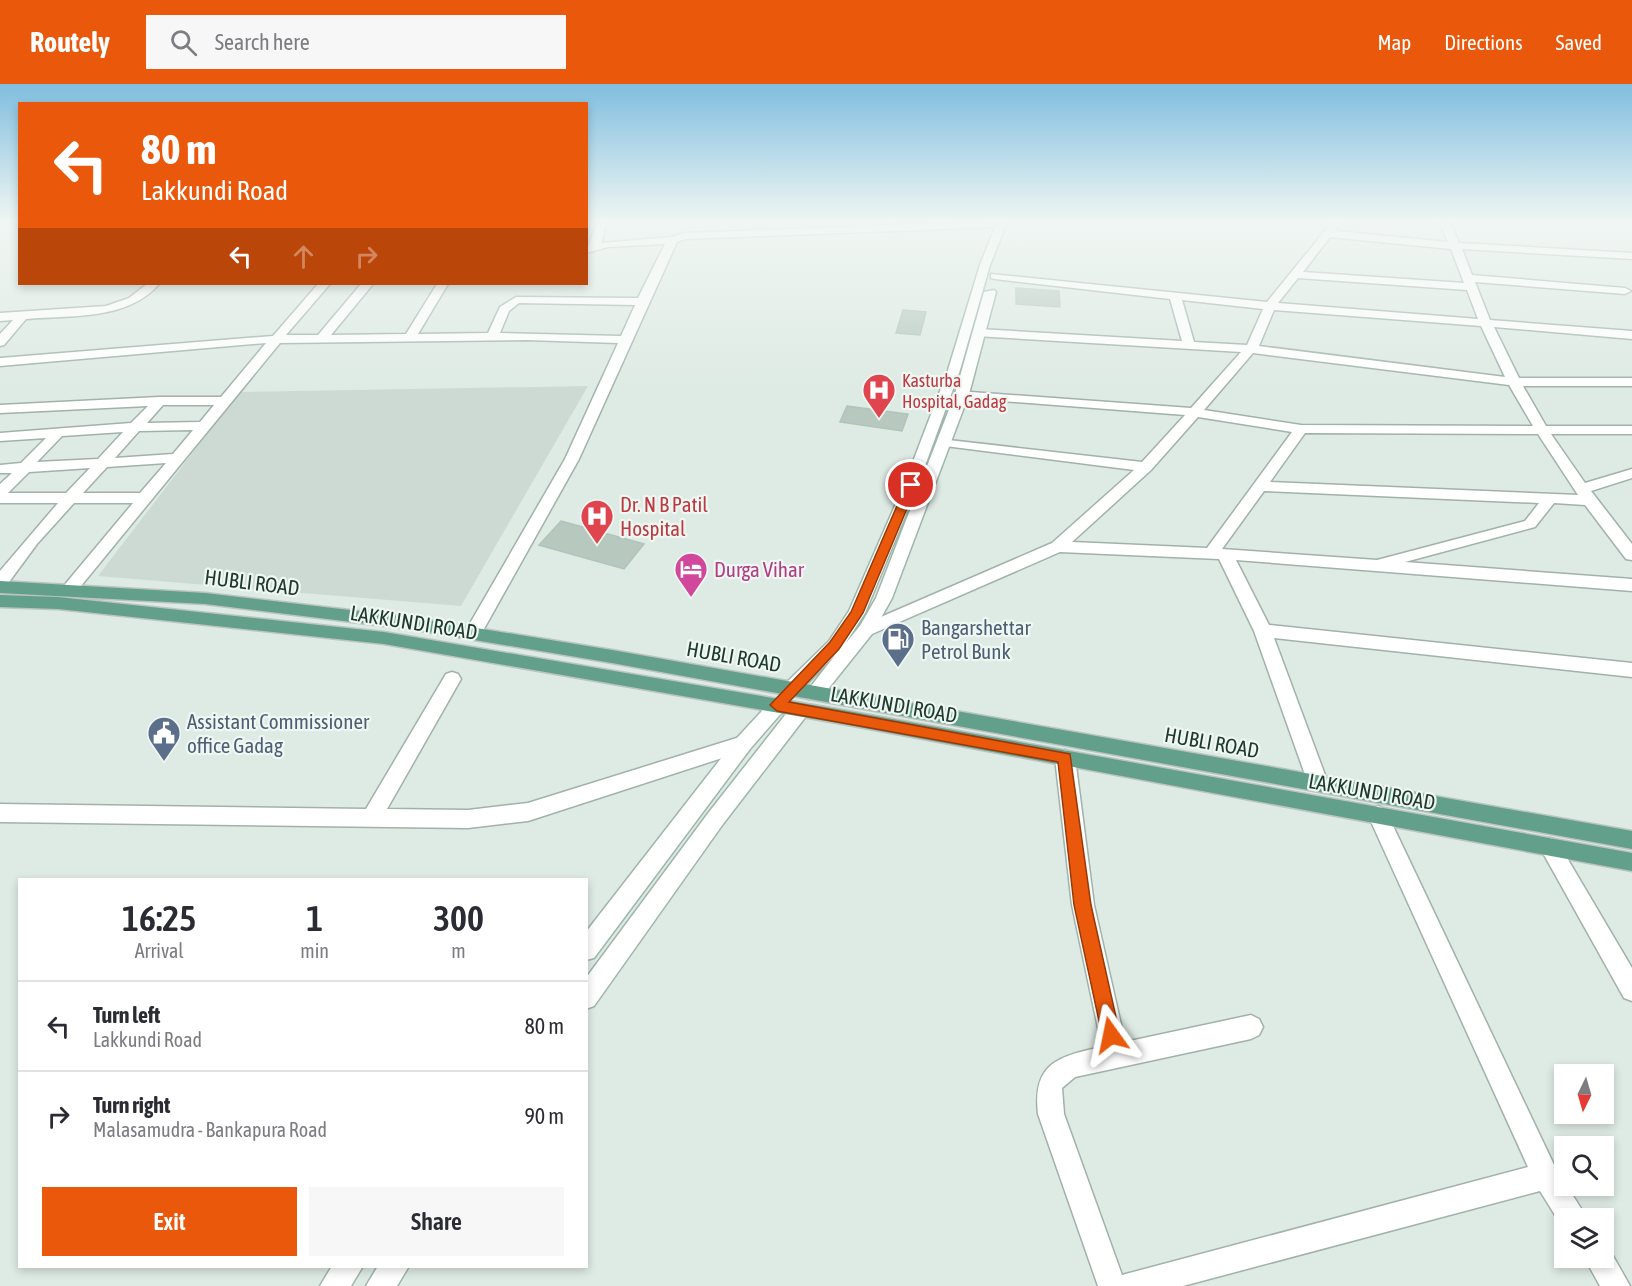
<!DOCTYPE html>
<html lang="en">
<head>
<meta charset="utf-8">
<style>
  body { margin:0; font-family:"Asap Condensed",sans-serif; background:#f7f7f7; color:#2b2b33; height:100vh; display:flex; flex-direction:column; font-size:22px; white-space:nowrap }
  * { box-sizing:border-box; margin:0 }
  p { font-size:20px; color:#7c7c81 }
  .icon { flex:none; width:33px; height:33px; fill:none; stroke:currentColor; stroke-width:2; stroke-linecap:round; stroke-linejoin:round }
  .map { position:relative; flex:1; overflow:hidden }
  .panel { position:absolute; left:18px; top:794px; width:570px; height:390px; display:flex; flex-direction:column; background:#fff; border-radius:0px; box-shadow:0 3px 9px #0003 }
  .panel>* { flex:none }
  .top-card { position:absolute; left:18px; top:18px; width:570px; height:183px; border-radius:0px; box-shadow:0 3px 9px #0003; background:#ea580c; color:#fff; overflow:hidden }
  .needle { width:39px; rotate:185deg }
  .tools { position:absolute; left:1554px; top:980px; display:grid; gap:12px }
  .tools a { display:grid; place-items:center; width:60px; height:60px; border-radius:0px; background:#fff; box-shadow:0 3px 9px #0003; font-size:30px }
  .pin { position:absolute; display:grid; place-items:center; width:51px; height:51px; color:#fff; margin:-26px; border:3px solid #fff; border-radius:50%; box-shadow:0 2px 6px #0007 }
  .me { position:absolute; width:66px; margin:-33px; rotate:348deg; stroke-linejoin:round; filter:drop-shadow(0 0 4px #0008) }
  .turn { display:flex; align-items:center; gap:21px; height:126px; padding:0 24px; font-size:27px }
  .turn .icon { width:78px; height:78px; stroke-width:2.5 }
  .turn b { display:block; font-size:42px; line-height:51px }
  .lanes { display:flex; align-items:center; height:57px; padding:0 24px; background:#0003; justify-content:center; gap:30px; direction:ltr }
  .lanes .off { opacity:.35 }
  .eta { display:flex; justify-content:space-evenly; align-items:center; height:102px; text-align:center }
  .eta b { font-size:36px; font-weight:600; line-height:42px }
  .action { display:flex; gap:12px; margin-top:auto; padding:12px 24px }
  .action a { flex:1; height:69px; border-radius:0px; background:#ea580c; color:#fff; font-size:24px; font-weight:600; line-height:69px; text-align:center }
  .action a+a { background:#f7f7f7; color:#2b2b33 }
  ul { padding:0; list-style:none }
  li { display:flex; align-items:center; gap:18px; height:90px; padding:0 24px; border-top:2px solid #e1e1e2 }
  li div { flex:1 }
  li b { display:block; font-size:22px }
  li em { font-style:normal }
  header { display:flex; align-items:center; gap:36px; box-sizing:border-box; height:84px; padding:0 30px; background:#ea580c; color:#fff }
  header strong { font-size:28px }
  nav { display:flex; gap:33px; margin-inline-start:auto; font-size:21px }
  .search { width:420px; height:54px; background:#f7f7f7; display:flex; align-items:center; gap:15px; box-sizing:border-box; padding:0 21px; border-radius:0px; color:#7c7c81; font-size:22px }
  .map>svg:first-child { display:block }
  .built { fill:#cddad3 }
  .building { fill:#b7c8bf; stroke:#b1c4ba; stroke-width:1.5 }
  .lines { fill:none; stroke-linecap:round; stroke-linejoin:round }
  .street-casing { stroke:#a1b2aa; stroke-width:3 }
  .secondary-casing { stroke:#9eb6ab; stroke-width:3 }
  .primary-casing { stroke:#bcc4c1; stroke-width:3 }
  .street { fill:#fff; fill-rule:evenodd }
  .secondary { fill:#fff; fill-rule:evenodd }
  .primary { fill:#62a08b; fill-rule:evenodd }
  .route { fill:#ea580c; stroke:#983908; stroke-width:1.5 }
  .labels { text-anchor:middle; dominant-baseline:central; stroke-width:4.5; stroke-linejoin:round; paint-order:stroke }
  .far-health-label { font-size:18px; fill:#be3a42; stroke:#eff7f2; text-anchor:start }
  .health-label { font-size:21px; fill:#be3a42; stroke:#eff7f2; text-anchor:start }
  .hotel-label { font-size:21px; fill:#b23c85; stroke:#eff7f2; text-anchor:start }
  .street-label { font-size:21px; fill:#203a30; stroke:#eff7f2 }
  .service-label { font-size:21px; fill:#4e5e75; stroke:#eff7f2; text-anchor:start }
</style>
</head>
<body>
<header>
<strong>Routely</strong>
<div class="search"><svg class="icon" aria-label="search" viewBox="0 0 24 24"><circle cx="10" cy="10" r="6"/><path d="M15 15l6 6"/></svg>Search here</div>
<nav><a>Map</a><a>Directions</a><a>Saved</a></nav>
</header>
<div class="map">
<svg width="1632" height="1202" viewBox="0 0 1632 1202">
  <rect width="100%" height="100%" fill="#deeae4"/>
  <!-- built -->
  <path class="built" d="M588,302l-127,220 -363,-30 141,-184z"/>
  <!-- building -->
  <path class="building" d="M1016,204l43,3 1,16 -44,-3z
    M903,226l23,2 -6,23 -24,-2z
    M847,322l61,8 -6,17 -62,-9z
    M561,437l83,23 -20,25 -85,-24z"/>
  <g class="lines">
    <defs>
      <path id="street" d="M597,138h10l-6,21 71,-6 12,-4 284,-11 39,2 -5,3 -317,12 -8,3 -98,217 -99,177h-12l-3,-4 100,-173 53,-116 -91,-3 -247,3 -204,249 -6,2 -8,-6 71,-85h-59l-37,41 -31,42 -6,2v-17l58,-68h-58v-19l12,-11h-12v-8l21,-2 25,-25 -46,3v-8l131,-10 17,-17 -148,7v-8l159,-8h62l45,-54 -266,23v-8l273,-22 45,-52h12l-44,51h32l43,-51h12l-42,51 75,-1 31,-50h11l-30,50 70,-1 12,-26 16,-10 122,1 27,-54 -57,3 -22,6zM519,219l116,2 -14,31 -121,-3 9,-22zM163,321h51l-14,17 -53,1zM193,346l-20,24 -58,4 24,-27zM123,348l-25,27 -61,3 25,-26zM166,379l-26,30h-57l24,-26zM90,384l-24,25h-58l21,-21z
        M1332,138h10l-7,9 113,11 -8,-20h10l9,21 173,10v6l-170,-10 10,26 153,13 6,3 -6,3 -150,-12 15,38 142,11v8l-138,-12 25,51h113v8h-109l23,40h86v8h-81l34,49 47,-14v9l-41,13 41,53v16l-6,-1 -41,-54 -31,-2 -19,24 -130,35 227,17v12l-396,-31 33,65 363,38v14l-358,-39 54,145 -3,6 -7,2 -7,-2 -3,-6 -54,-152 -35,-72 -159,-7 -188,82h-12l-3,-4 3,-4 192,-83 82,-73 -189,-24 -7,-4 2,-3 202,23 43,-47 -223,-17 -7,-4 2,-3 234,17 50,-56 -266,-16 -2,-3 6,-4 203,12 -12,-42 -175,-20 -4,-1v-4l276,28zM1330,153l121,12 13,34 -161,-11zM1298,194l169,12 11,29 -200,-16zM1182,216l81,9 -16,36 -53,-3zM1274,226l207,16 24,51 -246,-31zM1253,269l256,32 24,41 -232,-1 -97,-15zM1198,333l94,15 -85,116 -135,-6 79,-72zM1305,349l233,1 40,61 -308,-13zM1264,407l275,12 -14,18 -148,39 -155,-11z
        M147,200h12c-32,37 -89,31 -133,35l-22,26 -4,1v-12l13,-14 -13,1v-8l106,-7 23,-8z
        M452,588l6,2 3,5 -74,130 81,1 60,-7 215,-67 7,3 3,5 -3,5 -222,72 -60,7 -468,-6v-18l366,5 80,-135z
        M1065,666l7,3 3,5 19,147 31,137 126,-27 8,4 4,8 -4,8 -8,4 -176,38 -13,11 2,26 58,161 406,-108 -160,-352 3,-6 7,-3 7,3 170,358 32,51h-23l-1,10 -23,-37 -357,95h-85l-60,-172c-6,-51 21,-58 64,-67l-30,-142 -17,-147 3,-5z
        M1550,754l7,3 75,127v33l-8,-3 -81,-145 -3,-6 3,-6z
        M1604,1161l4,2 22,39h-30l-16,-29h20z"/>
      <path id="secondary" d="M997,138h10l-17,43 -30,105 -42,115 -53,128 -20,31 15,-18 16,-28 79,-204 29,-102 10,-2 2,2 -27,102 -77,204 -20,36 -52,65h-12l-3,-5 31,-40 -39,40h-12l-3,-5 3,-5 44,-43 20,-30 55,-126 44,-115 32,-105z
        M778,614l6,2 3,5 -3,5 -34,39 -156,209 -8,2v-28l150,-193 36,-39z
        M800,619l7,2 2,5 -2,5 -84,109 -129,182 -8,3v-31l123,-166 84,-107z
        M332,1182h31l-12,20h-31z
        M378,1182h31l-12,20h-31z"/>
      <path id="primary" d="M0,497l205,12 204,24 203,33 1020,181v18l-1020,-186 -203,-34 -204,-25 -205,-11z
        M0,511l58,2 326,35 453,77 795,144v18l-795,-148 -453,-79 -326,-35 -58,-2z"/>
    </defs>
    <!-- street casing -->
    <use href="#street" class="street-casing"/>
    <!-- secondary casing -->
    <use href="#secondary" class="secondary-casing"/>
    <!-- primary casing -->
    <use href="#primary" class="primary-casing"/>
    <!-- street -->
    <use href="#street" class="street"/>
    <!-- secondary -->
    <use href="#secondary" class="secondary"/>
    <!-- primary -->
    <use href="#primary" class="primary"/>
  </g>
  <!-- sky -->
  <linearGradient id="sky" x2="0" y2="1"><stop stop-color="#80bedf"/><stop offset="0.45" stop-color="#f0f6f3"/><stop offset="1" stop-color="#f0f6f3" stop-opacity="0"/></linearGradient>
  <rect width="1632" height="307" fill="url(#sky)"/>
  <!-- route -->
  <path class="route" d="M911,397l6,4 -54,128 -24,36 -50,53 281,52 21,151 29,130 -3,7 -6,2 -7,-2 -2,-7 -28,-130 -16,-143 -281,-51 -7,-6 60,-63 21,-30 55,-127z"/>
  <!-- icons -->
  <defs>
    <symbol id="hospital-pin" viewBox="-11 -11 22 30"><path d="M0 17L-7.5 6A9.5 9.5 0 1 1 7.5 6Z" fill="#e0444e" stroke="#eff7f2"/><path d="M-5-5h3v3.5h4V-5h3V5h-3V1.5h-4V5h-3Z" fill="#fff"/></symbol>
    <symbol id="hotel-pin" viewBox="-11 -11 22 30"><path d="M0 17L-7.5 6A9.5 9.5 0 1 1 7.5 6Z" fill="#d1479c" stroke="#eff7f2"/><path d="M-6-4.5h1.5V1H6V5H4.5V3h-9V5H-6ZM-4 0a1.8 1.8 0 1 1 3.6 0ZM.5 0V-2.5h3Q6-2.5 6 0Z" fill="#fff"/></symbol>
    <symbol id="fuel-pin" viewBox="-11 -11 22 30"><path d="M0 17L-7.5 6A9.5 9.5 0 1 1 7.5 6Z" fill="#5c6f8a" stroke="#eff7f2"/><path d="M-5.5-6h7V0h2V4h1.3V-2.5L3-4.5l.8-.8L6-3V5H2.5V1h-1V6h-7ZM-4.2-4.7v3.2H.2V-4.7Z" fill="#fff"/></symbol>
    <symbol id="civic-pin" viewBox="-11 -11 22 30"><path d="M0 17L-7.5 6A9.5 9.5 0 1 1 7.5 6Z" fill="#5c6f8a" stroke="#eff7f2"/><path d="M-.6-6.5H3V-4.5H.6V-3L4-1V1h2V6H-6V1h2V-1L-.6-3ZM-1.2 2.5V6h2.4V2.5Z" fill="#fff"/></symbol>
  </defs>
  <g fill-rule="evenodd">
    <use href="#hospital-pin" x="860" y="287" width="38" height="52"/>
    <use href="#hospital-pin" x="578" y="413" width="38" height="52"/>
    <use href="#hotel-pin" x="672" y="466" width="38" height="52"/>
    <use href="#fuel-pin" x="879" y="536" width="38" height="52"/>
    <use href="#civic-pin" x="145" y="630" width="38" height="52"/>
  </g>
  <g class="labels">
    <!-- far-health labels -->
    <g class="far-health-label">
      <text x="902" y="296">Kasturba<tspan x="902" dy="21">Hospital, Gadag</tspan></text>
    </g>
    <!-- health labels -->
    <g class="health-label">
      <text x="620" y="420">Dr. N B Patil<tspan x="620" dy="24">Hospital</tspan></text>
    </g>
    <!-- hotel labels -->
    <g class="hotel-label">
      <text x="714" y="485">Durga Vihar</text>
    </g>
    <!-- street labels -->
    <g class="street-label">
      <text transform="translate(252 498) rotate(7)">HUBLI ROAD</text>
      <text transform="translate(414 538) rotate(9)">LAKKUNDI ROAD</text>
      <text transform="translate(734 572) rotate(10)">HUBLI ROAD</text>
      <text transform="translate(894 620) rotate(10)">LAKKUNDI ROAD</text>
      <text transform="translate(1212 658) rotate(10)">HUBLI ROAD</text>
      <text transform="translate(1372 707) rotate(10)">LAKKUNDI ROAD</text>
    </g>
    <!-- service labels -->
    <g class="service-label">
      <text x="921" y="543">Bangarshettar<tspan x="921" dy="24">Petrol Bunk</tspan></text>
      <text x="187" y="637">Assistant Commissioner<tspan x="187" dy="24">office Gadag</tspan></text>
    </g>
  </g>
</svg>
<div class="tools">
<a><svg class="needle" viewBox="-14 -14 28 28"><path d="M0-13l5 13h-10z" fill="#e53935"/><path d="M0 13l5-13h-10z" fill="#7c7c81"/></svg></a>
<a><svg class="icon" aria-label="search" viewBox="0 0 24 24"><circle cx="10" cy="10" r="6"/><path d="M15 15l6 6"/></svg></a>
<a><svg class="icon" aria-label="layers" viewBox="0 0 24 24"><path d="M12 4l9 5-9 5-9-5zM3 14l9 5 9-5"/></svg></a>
</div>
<div class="pin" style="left:911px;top:401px;background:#d93025"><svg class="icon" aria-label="arrive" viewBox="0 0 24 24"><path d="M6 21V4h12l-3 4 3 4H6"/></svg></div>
<svg class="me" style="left:1111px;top:951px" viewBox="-20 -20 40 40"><path d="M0-17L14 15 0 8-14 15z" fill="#ea580c" stroke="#fff" stroke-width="4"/></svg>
<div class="top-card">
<div class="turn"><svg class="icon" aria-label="left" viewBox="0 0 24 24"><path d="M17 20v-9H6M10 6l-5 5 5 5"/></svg><div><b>80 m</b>Lakkundi Road</div></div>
<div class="lanes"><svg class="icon" aria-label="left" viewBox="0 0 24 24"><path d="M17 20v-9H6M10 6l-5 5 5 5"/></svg><svg class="icon off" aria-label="ahead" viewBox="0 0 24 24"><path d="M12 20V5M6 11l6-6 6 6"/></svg><svg class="icon off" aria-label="right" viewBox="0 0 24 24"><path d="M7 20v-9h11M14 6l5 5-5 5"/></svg></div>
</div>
<section class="panel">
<div class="eta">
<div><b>16:25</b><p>Arrival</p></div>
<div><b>1</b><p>min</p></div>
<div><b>300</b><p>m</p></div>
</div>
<ul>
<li><svg class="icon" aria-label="left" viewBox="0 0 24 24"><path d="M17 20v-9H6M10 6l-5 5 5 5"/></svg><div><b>Turn left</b><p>Lakkundi Road</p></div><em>80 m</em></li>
<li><svg class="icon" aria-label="right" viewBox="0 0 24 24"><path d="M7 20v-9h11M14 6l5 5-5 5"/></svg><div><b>Turn right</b><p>Malasamudra - Bankapura Road</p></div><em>90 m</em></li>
</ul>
<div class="action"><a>Exit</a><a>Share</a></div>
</section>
</div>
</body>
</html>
